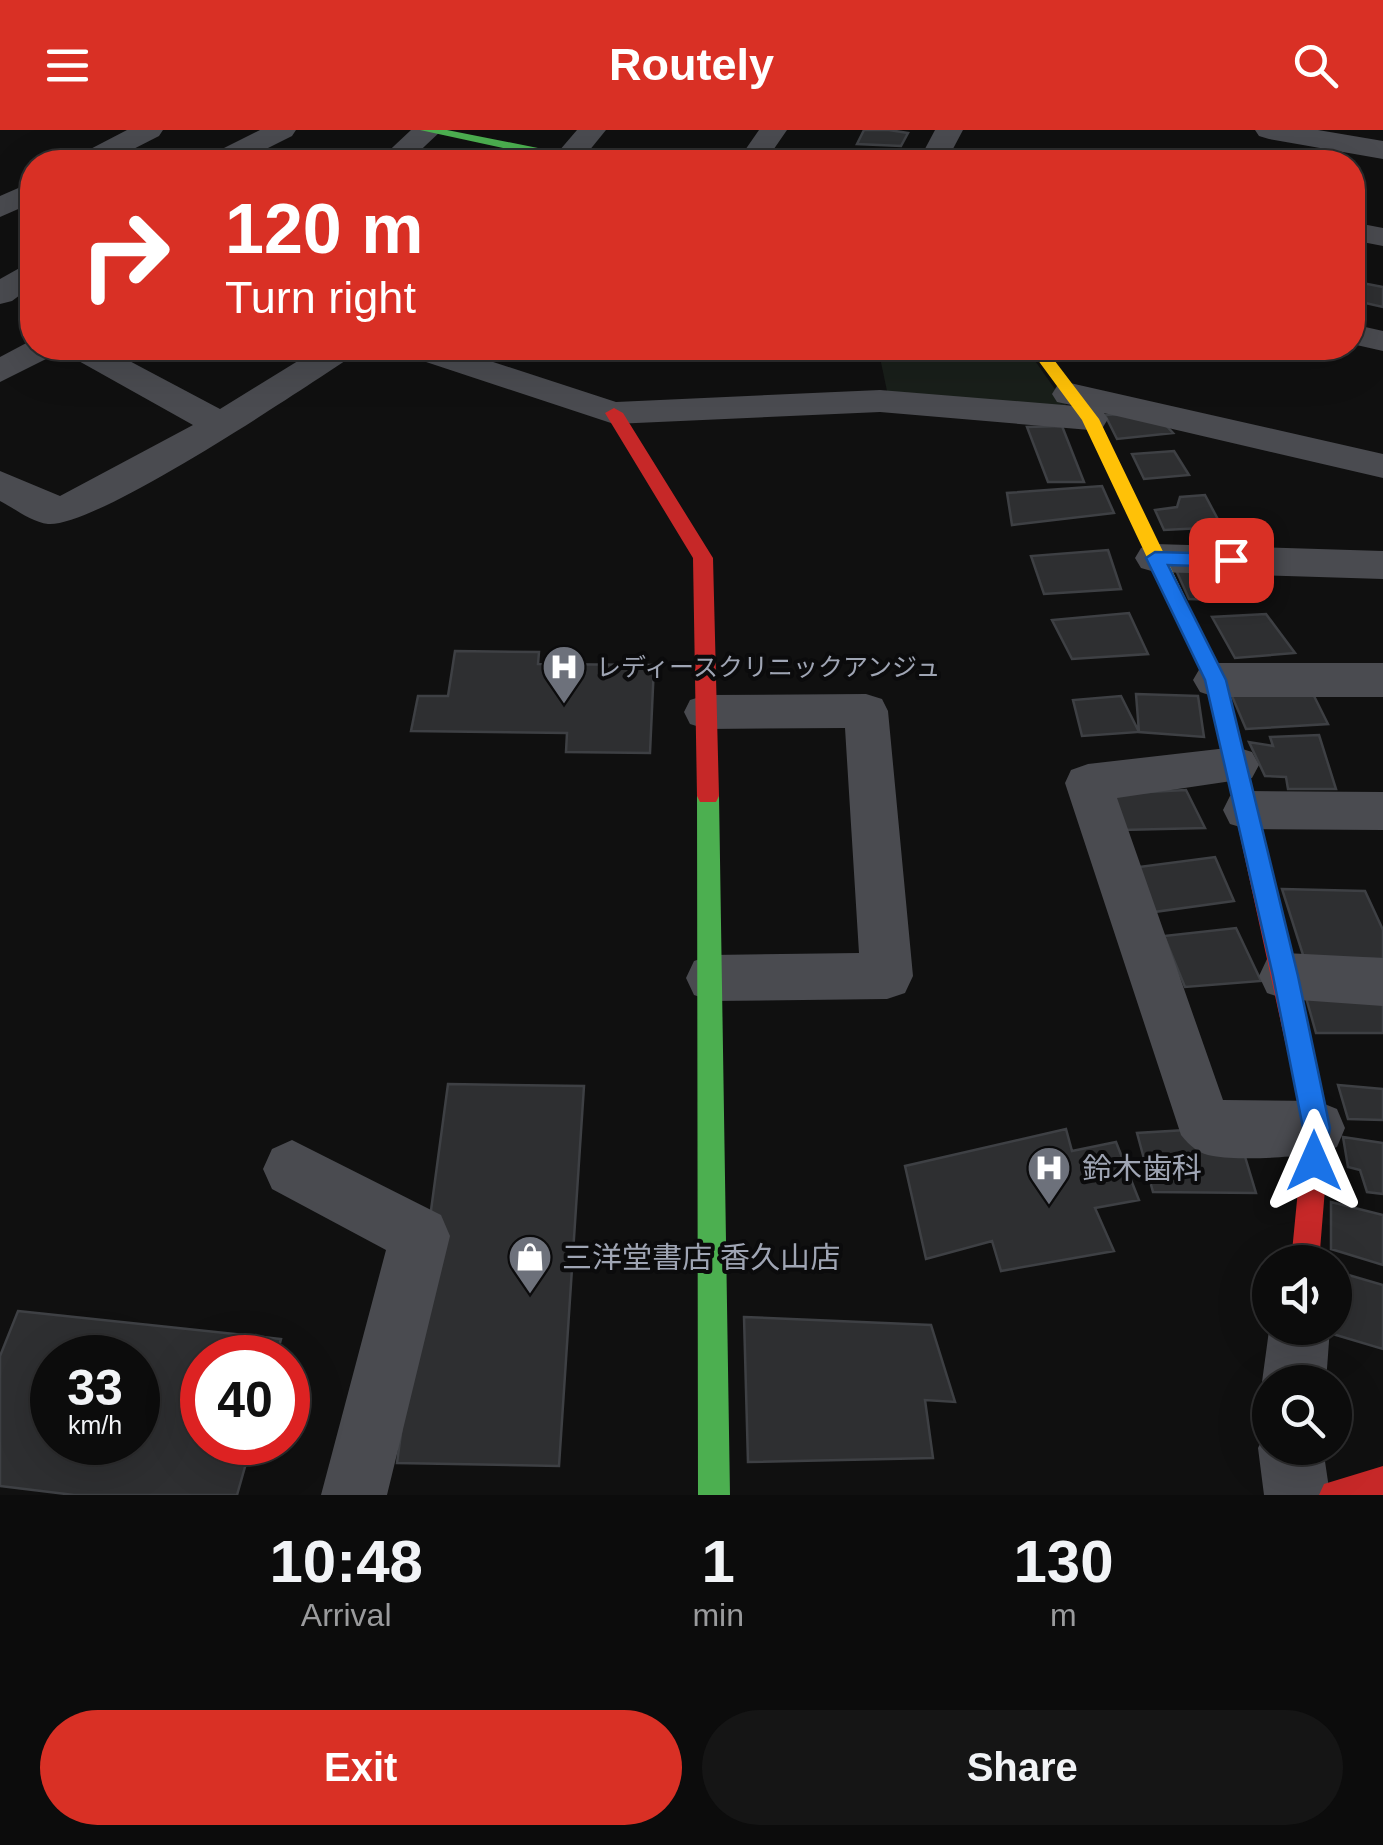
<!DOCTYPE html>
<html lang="en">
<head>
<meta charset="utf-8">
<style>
  body { margin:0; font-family:Helvetica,"Noto Sans JP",sans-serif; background:#151515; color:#f1f3f6; height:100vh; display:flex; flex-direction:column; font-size:38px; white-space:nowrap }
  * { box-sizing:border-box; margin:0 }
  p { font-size:32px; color:#9a9b9d }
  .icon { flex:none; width:55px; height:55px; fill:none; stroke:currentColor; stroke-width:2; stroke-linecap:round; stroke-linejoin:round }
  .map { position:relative; height:1365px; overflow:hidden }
  .details { display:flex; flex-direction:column; background:#0c0c0c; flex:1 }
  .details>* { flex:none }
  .hud { position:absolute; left:20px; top:20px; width:1345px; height:210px; border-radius:40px; box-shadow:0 10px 40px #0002,0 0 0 2px #2c2c2d; background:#d93025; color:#fff; overflow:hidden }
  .buttons { position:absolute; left:1252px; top:1115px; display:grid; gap:20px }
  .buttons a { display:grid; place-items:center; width:100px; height:100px; border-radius:50%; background:#0c0c0c; box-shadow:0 10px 40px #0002,0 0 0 2px #2c2c2d; font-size:50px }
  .speed { position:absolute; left:30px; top:1205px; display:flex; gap:20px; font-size:50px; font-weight:700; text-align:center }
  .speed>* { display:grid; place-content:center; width:130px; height:130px; border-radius:50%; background:#0c0c0c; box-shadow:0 10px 40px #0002,0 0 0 2px #2c2c2d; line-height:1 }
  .speed small { font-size:25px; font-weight:400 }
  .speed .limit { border:15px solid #d22; background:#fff; color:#111 }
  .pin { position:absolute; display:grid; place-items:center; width:85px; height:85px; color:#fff; margin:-42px; border-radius:20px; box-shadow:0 5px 15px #0006 }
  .me { position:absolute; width:110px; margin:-55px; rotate:0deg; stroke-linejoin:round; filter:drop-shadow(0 0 8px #0008) }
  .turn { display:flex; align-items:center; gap:35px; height:210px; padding:0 40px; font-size:45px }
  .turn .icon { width:130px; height:130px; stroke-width:2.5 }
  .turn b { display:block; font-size:70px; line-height:85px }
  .eta { display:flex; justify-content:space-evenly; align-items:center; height:170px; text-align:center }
  .eta b { font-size:60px; font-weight:600; line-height:70px }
  .action { display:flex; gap:20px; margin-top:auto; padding:20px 40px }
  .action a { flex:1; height:115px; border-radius:60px; background:#d93025; color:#fff; font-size:40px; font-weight:600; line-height:115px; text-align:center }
  .action a+a { background:#151515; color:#f1f3f6 }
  header { display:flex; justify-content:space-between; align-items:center; height:130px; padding:0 40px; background:#d93025; color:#fff; font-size:45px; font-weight:600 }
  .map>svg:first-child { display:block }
  .green { fill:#191f1a }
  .building { fill:#2e2f31; stroke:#3e4044; stroke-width:2.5; fill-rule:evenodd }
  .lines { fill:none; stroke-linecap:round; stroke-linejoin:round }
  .street { fill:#4a4b50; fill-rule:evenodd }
  .fast { fill:#4caf50; fill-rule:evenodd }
  .slow { fill:#ffc107; fill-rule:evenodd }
  .jam { fill:#c62828; fill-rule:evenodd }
  .route { fill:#1a73e8; stroke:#114b97; stroke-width:2.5 }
  .labels { text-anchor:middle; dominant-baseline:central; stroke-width:8; stroke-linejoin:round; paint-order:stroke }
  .poi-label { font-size:25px; fill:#9fa5b4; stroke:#0b0b0c; text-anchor:start }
  .near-poi-label { font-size:30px; fill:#9fa5b4; stroke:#0b0b0c; text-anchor:start }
</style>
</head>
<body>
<header><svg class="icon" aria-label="menu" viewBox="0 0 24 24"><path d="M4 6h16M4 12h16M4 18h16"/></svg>Routely<svg class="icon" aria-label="search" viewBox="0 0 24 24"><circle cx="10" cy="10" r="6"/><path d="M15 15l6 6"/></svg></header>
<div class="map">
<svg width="1383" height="1365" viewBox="0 0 1383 1365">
  <rect width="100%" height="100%" fill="#101010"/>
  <!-- green -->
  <path class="green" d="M878,218h148l43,61 -182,-18z"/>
  <!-- building -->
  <path class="building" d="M864,0h25l19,3 -7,13 -44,-2z
    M1352,151l31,6v20l-31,-7z
    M1154,282l19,21 -56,6 -12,-24z
    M1062,296l22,56h-36l-21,-55z
    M1174,321l15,24 -45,4 -12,-25z
    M1102,356l12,27 -102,12 -5,-32z
    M1205,365l17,32 -58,3 -9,-20 22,-3 3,-10z
    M1108,420l13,39 -77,5 -13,-38z
    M1176,440h61l14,31 -62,-2z
    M1129,483l19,41 -76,5 -20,-39z
    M1266,484l29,39 -60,5 -23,-41z
    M455,521l84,1 -1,12 116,1 -4,88 -84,-1 1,-19 -156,-2 7,-35h30z
    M1309,556l19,38 -82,5 -17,-40z
    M1136,564l62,2 6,41 -65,-5z
    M1121,566l18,36 -57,4 -9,-36z
    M1319,605l17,54h-48l-2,-12 -21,-1 -16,-34 24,4 -3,-9z
    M1186,660l19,38 -84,2 -11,-36z
    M1215,727l19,44 -80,11 -15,-45z
    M1282,759l83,2 18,39v29l-79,-1z
    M1236,798l25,53 -76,6 -21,-51z
    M1305,864l78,2v37h-67z
    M448,954l136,2 -25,380 -162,-3z
    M1338,955l45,4v31l-35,-1z
    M1236,997l20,66 -103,-1 -16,-59z
    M1066,999l6,22 44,-9 23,58 -44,8 19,43 -113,20 -9,-30 -66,18 -21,-93z
    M1343,1007l40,6v51l-16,-2 -7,-22 -12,-3z
    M1331,1072l52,13v50l-52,-16z
    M1335,1141l48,14v64l-57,-17v-4h9z
    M18,1181l263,28 -5,19h-74v84h50l-15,53h-163l-74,-9v-130zM52,1228h86v84h-86z
    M744,1187l187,8 24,77 -30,-2 8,58 -185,4z"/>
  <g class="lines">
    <!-- street -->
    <path class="street" d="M127,0h36l-4,6 -51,26h-36l5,-6z
      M260,0h36l-4,6 -52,26h-37l5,-6z
      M411,0h31l-34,32h-31z
      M577,0h29l-26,32h-23l-4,-4z
      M759,0h28l-20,29h-20l-4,-6z
      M935,0h28l-17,32h-28z
      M1255,0h63l65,11v18l-114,-20 -10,-3z
      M32,52v21l-32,14v-21z
      M1352,92l31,6v18l-31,-6z
      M32,131v25l-20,15 -12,3v-25z
      M1352,194l31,7v20l-31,-7z
      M32,210v8h27l-5,7 -54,27v-25z
      M63,218h42l115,61 99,-61h40l-5,7c-50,33 -258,173 -306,169 -17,-2 -34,-16 -48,-23v-30l60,25 133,-71 -125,-70z
      M407,218h43l166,54 264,-12 196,16 -19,-4 -5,-8 5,-8 13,-3 313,71v24l-279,-65 4,6 -5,8 -13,3 -210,-18 -266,12 -203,-67z
      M1155,414l228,7v28l-228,-7 -14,-4 -6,-10 6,-10z
      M1215,533h168v34h-168l-15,-5 -7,-12 7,-12z
      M866,564l16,5 6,12 25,265 -8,17 -18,6 -175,2 -18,-6 -8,-17 8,-17 18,-6 147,-2 -14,-225 -139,1 -16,-5 -6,-12 6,-12 16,-5z
      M1236,617l16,5 7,13 -7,13 -135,20 106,302 94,1 20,8 8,19 -8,19c-26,11 -96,14 -124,9 -14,-2 -23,-10 -32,-21l-116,-352 6,-13 17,-6z
      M1247,661l136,1v38l-136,-1 -17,-5 -7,-14 7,-14z
      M1285,823l98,5v48l-98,-7 -18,-6 -8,-17 8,-17z
      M292,1010l149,75 9,21 -63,259h-66l65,-245 -114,-61 -9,-20 9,-20z
      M1270,1193v5h60l-4,54h-56v19l-8,-19z
      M1270,1294v24h53l7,47h-66l-6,-47z"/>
    <!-- fast -->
    <path class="fast" d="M420,0h27l121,24 367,-5 57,13h-27l-30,-5 -367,5z
      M708,657l8,3 3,6 11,699h-32l-1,-699 3,-6z"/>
    <!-- slow -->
    <path class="slow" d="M1029,218h16l54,71 126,261 32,133 -3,7h-16l-3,-7 -30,-133 -123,-260z"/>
    <!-- jam -->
    <path class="jam" d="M614,278l9,5 90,145 6,238 -3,6h-16l-3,-6 -4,-238 -88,-145z
      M1246,674l8,2 3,7 73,315 -11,134h-28l13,-134 -69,-315 3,-7z
      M1383,1336v29h-64l5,-11z"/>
  </g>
  <!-- route -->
  <path class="route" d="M1155,422l76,2 10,6 -10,7 -63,-2 58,115 72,296 32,152 -7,43 -9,4 -10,-4 -4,-10 3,-33 -30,-152 -68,-296 -59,-122z"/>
  <!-- icons -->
  <defs>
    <symbol id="hospital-pin" viewBox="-11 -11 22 30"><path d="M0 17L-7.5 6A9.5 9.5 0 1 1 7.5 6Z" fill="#6d717b" stroke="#0b0b0c"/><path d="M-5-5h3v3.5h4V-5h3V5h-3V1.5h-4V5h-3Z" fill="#fff"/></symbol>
    <symbol id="shop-pin" viewBox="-11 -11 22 30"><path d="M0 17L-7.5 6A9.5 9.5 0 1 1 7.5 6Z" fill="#6d717b" stroke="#0b0b0c"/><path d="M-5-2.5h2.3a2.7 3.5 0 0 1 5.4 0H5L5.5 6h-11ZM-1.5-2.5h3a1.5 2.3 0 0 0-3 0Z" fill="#fff"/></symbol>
  </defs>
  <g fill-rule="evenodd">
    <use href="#hospital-pin" x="539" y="512" width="50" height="68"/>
    <use href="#hospital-pin" x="1024" y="1013" width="50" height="68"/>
    <use href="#shop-pin" x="505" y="1102" width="50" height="68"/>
  </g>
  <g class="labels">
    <!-- poi labels -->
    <g class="poi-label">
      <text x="596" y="537">レディースクリニックアンジュ</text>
    </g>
    <!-- near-poi labels -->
    <g class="near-poi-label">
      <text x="1082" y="1038">鈴木歯科</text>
      <text x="562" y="1127">三洋堂書店 香久山店</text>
    </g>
  </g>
</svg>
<div class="buttons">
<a><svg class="icon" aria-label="sound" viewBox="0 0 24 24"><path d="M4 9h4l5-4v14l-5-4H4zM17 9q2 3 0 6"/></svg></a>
<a><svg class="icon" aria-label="search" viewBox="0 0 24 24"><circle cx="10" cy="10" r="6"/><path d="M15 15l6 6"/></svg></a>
</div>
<div class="speed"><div>33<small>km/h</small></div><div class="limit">40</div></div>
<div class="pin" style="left:1231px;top:430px;background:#d93025"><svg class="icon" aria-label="arrive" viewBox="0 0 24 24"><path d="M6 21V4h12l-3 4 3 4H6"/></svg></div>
<svg class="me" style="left:1314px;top:1031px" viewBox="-20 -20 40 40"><path d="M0-17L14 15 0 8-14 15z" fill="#1a73e8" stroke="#fff" stroke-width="4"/></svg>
<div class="hud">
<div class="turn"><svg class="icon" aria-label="right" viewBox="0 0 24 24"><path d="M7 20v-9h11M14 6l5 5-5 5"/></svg><div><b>120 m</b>Turn right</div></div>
</div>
</div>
<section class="details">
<div class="eta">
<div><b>10:48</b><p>Arrival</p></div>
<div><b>1</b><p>min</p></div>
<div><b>130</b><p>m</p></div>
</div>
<div class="action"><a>Exit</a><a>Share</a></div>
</section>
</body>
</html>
